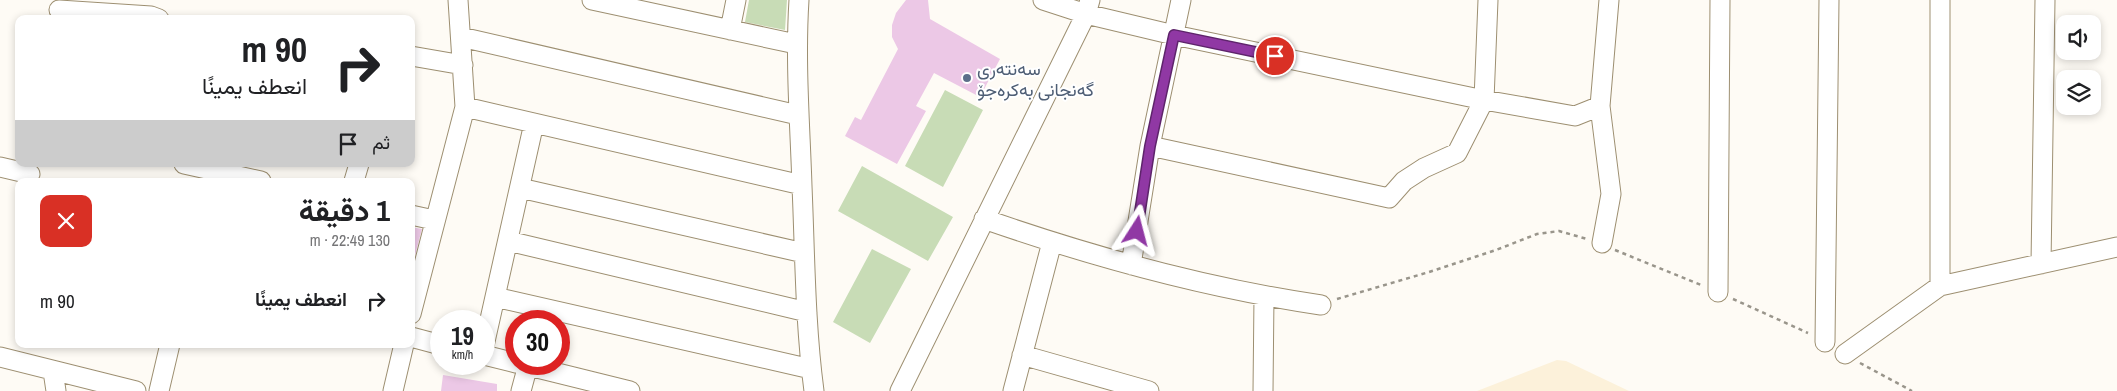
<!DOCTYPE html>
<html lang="ar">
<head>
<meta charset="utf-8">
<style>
  body { margin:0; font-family:"Archivo Narrow",Vazirmatn,sans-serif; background:#f6f6f6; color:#202124; direction:rtl; height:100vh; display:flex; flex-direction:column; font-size:19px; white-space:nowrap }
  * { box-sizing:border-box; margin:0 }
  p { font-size:16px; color:#757577 }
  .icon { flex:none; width:28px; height:28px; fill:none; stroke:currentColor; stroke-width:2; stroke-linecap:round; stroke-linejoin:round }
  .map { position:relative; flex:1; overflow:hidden; direction:ltr }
  .panel { position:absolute; left:15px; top:178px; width:400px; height:170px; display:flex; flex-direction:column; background:#fff; border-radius:10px; box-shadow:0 2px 8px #0003; direction:rtl }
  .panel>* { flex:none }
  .top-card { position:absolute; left:15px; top:15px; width:400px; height:152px; border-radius:10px; box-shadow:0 2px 8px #0003; direction:rtl; background:#fff; color:#202124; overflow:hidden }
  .fabs { position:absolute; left:2056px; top:15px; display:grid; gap:10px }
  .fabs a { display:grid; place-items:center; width:45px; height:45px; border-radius:10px; background:#fff; box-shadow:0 2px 8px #0003; font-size:25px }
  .speed { position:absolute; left:430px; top:310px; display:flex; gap:10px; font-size:25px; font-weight:700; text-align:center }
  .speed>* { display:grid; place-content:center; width:65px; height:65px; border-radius:50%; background:#fff; box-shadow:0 2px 8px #0003; line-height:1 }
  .speed small { font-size:12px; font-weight:400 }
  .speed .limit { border:8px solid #d22; background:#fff; color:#111 }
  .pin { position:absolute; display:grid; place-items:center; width:42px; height:42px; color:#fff; margin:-21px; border:2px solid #fff; border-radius:50%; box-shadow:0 1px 5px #0007 }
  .me { position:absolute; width:55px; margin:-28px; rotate:9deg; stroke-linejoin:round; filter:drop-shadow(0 0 4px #0008) }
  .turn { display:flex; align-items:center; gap:18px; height:105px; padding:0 25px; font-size:22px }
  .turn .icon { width:65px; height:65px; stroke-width:2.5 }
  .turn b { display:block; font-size:35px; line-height:42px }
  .then { display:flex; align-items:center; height:48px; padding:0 25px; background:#0003; gap:10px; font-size:19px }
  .round { display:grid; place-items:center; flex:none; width:52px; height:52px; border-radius:10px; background:#f6f6f6 }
  .headline { display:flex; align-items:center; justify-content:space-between; height:85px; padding:0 25px }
  h1 { font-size:30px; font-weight:700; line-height:38px }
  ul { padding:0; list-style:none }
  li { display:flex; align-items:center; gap:15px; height:75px; padding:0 25px }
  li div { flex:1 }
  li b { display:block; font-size:19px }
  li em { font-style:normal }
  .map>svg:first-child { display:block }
  .built { fill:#fcf1da }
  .green { fill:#c8dcb6 }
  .building { fill:#ecc8e6 }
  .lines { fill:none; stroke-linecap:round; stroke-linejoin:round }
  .minor-casing { stroke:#9d8f71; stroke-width:21 }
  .path { stroke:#99958b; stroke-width:2.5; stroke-dasharray:4 4; stroke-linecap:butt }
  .minor { stroke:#fff; stroke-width:19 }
  .route-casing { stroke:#5e246b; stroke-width:12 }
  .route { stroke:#9038a4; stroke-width:9 }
  .service-dot { fill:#5c6f8a; stroke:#fff; stroke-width:2 }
  .labels { text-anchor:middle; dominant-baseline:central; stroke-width:4; stroke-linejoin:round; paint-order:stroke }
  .service-label { font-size:18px; fill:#4e5e75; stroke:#fff; text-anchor:start }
</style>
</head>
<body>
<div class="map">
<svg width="2117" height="391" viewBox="0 0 2117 391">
  <rect width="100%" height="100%" fill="#fefbf5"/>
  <!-- built -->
  <path class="built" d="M1557,360l9,1 63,30h-152z"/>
  <!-- green -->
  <path class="green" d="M749,0h38l-2,30 -40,-8z
    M945,90l38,20 -40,77 -38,-21z
    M862,166l91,51 -25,44 -90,-50z
    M872,249l39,20 -41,74 -37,-21z"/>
  <!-- building -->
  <path class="building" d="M906,0h22l2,19 70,40 -20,38 -46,-24 -18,33 10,5 -29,53 -52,-28 10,-19 6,3 37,-71 -6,-12v-12l4,-12z
    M411,227l11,2 -9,34h-2z
    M443,375l54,9v7h-56z"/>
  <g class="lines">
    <defs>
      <path id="minor" d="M592,0l204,44
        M799,0c-4,62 1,124 3,186 3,69 3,137 12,205
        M1043,0l43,14 88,21 310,65 91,16 25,-10 9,-106
        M59,10l92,6 8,3
        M730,30l6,-30
        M461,37l337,78
        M411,56l52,9
        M1600,106l11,88 -9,49
        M465,107l337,78
        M1150,146l239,52 15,-17 20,-13 33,-15 27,-53 4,-100
        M184,164l77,17
        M0,167l30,7
        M354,181l5,-17
        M520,188l284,65
        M411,215l23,5
        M984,219c109,38 222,69 337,86
        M508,241l299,71
        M2041,264l4,-264
        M1131,265l19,-119 31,-146
        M1940,286v-286
        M1718,292l2,-292
        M495,297l316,72
        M411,314l54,-207 -7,-107
        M411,337l30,8
        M1825,342l4,-342
        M484,346l50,-223
        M1845,354l95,-68 177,-39
        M484,355l32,8
        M1022,355l127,36
        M0,357l136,34
        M521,364l109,27
        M53,371l3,20
        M159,391l11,-47
        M393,391l11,-47
        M521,391l7,-26
        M900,391l186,-377 4,-14
        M1013,391l39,-149
        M1263,391l1,-95"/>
    </defs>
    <!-- minor casing -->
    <use href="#minor" class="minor-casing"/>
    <!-- path -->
    <path class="path" d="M1615,250l86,35
      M1337,299l92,-27 67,-22 41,-16 22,-3 28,8
      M1733,299l75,34
      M1860,363l52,28"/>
    <!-- minor -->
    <use href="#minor" class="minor"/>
  </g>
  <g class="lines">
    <defs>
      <path id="route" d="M1137,231l13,-85 24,-111 101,21"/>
    </defs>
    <!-- route casing -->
    <use href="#route" class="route-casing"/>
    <!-- route -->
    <use href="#route" class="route"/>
  </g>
  <!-- markers -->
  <circle class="service-dot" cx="967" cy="78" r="5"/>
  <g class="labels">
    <!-- service labels -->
    <g class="service-label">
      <text x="977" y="68">سەنتەری<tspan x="977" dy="21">گەنجانی بەکرەجۆ</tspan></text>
    </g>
  </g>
</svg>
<div class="fabs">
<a><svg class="icon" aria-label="sound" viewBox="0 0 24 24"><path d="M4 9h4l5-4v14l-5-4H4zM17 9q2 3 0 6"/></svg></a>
<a><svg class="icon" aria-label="layers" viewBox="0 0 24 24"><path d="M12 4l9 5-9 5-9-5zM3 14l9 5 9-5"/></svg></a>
</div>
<div class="speed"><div>19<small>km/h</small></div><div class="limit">30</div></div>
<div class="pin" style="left:1275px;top:56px;background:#d93025"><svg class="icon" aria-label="arrive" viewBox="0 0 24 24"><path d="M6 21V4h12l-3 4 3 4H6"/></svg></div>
<svg class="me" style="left:1137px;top:231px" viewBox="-20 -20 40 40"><path d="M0-17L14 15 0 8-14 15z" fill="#9038a4" stroke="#fff" stroke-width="4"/></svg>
<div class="top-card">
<div class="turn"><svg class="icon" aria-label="right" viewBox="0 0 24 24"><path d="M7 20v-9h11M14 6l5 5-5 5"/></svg><div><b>90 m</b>انعطف يمينًا</div></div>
<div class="then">ثم<svg class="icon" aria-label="arrive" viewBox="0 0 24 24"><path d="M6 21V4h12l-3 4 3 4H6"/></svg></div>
</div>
<section class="panel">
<div class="headline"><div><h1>1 دقيقة</h1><p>130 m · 22:49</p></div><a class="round" style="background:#d93025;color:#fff"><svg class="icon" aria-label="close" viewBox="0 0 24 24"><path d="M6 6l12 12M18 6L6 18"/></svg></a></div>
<ul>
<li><svg class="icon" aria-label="right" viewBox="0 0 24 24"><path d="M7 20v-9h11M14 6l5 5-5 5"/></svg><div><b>انعطف يمينًا</b></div><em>90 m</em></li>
</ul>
</section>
</div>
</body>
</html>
